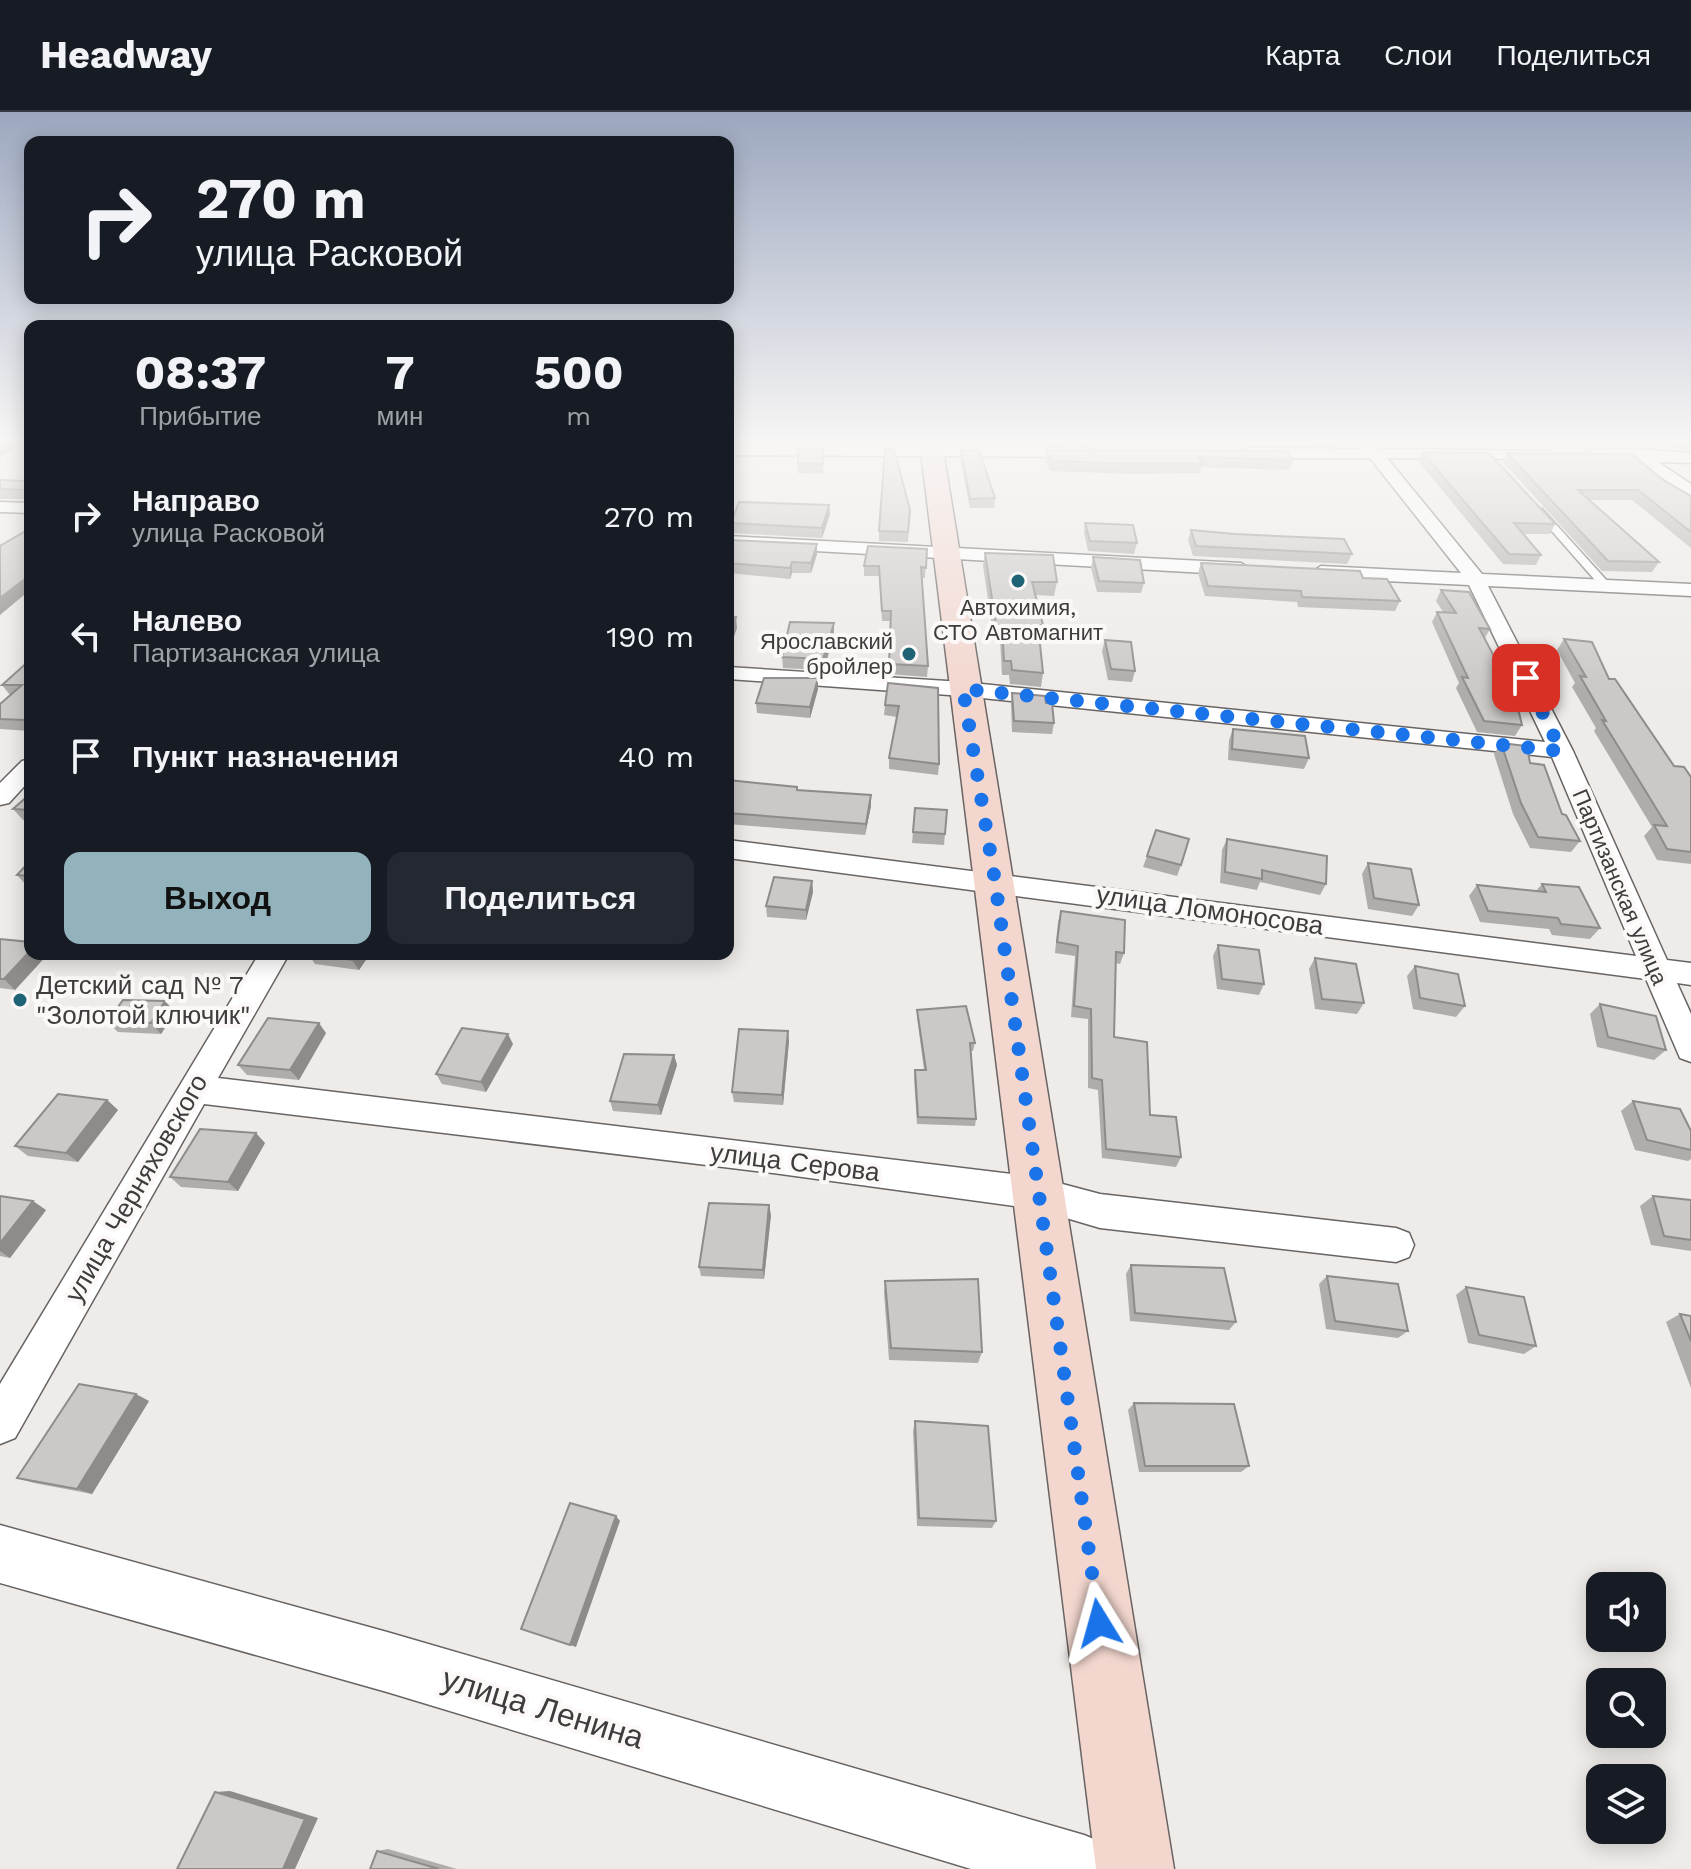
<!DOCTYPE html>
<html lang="ru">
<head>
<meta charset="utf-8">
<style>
  body { margin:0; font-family:"Work Sans",sans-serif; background:#242831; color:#f1f3f6; height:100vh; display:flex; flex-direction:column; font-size:30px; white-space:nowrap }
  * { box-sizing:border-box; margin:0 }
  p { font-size:26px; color:#9ea1a6 }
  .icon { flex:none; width:44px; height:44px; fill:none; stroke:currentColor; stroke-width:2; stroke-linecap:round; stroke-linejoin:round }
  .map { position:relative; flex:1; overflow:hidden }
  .details { position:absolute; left:24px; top:208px; width:710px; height:640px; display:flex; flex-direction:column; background:#171b24; border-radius:16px; box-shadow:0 4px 20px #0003 }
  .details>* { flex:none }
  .guide { position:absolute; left:24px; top:24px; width:710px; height:168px; border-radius:16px; box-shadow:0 4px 20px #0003; background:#171b24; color:#f1f3f6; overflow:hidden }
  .fabs { position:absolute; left:1586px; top:1460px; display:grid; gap:16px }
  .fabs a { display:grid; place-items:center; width:80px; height:80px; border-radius:16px; background:#171b24; box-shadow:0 4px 20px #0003; font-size:40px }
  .pin { position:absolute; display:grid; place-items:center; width:68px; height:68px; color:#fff; margin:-34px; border-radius:16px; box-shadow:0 4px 12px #0006 }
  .me { position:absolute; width:88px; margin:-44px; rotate:352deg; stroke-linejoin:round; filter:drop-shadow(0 0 6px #0008) }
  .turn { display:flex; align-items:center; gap:28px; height:168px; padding:0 40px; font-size:36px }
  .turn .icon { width:104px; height:104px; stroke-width:2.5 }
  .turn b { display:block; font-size:56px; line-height:68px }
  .eta { display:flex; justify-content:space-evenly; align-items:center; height:136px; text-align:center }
  .eta b { font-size:48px; font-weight:700; line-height:56px }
  .cta { display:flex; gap:16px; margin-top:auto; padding:16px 40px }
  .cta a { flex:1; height:92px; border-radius:16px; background:#92b3bc; color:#111; font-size:32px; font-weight:700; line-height:92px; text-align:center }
  .cta a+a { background:#242831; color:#f1f3f6 }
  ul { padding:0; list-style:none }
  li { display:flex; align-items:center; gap:24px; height:120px; padding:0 40px }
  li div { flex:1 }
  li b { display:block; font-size:30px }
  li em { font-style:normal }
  header { display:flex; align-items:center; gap:48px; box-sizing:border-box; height:112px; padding:0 40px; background:#171b24; border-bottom:2px solid #363941 }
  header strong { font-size:38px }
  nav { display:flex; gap:44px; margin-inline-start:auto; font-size:28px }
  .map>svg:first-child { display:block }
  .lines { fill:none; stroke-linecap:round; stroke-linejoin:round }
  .service-casing { stroke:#676463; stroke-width:3 }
  .minor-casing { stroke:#676463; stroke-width:3 }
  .tertiary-casing { stroke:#676463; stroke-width:3 }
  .secondary-casing { stroke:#676463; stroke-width:3 }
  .service { fill:#fff; fill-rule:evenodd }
  .minor { fill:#fff; fill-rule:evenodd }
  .tertiary { fill:#fff; fill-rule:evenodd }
  .secondary { fill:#f3d7cf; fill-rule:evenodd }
  .wall { fill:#afacab }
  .shaded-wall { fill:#8e8c8b }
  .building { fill:#cbc8c7; stroke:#8e8c8b; stroke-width:2 }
  .route { stroke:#1a73e8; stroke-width:14; stroke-dasharray:0 25.2 }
  .poi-dot { fill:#1e6474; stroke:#fcf8f7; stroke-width:3 }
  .labels { text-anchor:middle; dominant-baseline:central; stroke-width:8; stroke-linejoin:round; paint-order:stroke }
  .far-poi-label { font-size:22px; fill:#3e3c3c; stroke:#fcf8f7 }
  .far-street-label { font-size:22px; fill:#3e3c3c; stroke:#fcf8f7 }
  .street-label { font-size:26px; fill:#3e3c3c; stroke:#fcf8f7 }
  .poi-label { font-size:26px; fill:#3e3c3c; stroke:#fcf8f7; text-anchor:start }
  .near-street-label { font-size:32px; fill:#3e3c3c; stroke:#fcf8f7 }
</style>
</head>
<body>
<header>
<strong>Headway</strong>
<nav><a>Карта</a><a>Слои</a><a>Поделиться</a></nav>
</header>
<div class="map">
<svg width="1691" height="1757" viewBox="0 0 1691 1757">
  <rect width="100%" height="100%" fill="#eeebe9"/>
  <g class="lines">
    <defs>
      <path id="service" d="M1536,397h6l67,74v4h-8l-65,-74z"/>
      <path id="minor" d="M1359,332h16l4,5 171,2v6l-5,2 -158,-1 95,116 209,10v12l-203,-10 85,165 94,209 24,3v22l-14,-2 14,31v48l-11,-4 -34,-79 -918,-121v-18l908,116 -84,-199 -589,-61 -235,-17v-12l235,15 582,60 -76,-157 -148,-7 -9,-6 9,-6 140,7 -91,-115h-121l-8,-5 8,-5 114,1z
        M728,333l357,2 8,5 -8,5 -357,-2z
        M1637,337l54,4v10l-33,-1 33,22v13l-54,-36 -44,-1 -8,-5 8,-5z
        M0,390l30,1v10l-30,-1z
        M728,424l513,27 9,6 -9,6 -513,-29z
        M30,647v21l-21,23 -9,2v-22l22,-22z
        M259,842h30l-71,124 818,99 64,17 296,34 13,5 5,12 -5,12 -13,5 -296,-34 -64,-19 -263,-36 -569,-69 -189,334 -15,6v-60z"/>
      <path id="tertiary" d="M0,1413l387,107 697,203 24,10 10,24h-147l-584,-177 -387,-109z"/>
      <path id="secondary" d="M920,332h22l232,1425h-78z"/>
    </defs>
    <!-- service casing -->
    <use href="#service" class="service-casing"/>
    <!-- minor casing -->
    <use href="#minor" class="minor-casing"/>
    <!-- tertiary casing -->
    <use href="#tertiary" class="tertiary-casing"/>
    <!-- secondary casing -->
    <use href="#secondary" class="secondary-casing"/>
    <!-- service -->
    <use href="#service" class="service"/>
    <!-- minor -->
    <use href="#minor" class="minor"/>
    <!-- tertiary -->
    <use href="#tertiary" class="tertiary"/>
    <!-- secondary -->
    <use href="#secondary" class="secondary"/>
  </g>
  <!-- wall -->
  <path class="wall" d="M1056,332h219l-1,1z
    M1404,332h22l-1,2h-19z
    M1483,332h120l-1,2h-120z
    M1662,332h29v7l-23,-3z
    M798,337h25v25l-25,-1z
    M961,338l34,48 -1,10h-24l-10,-49z
    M1046,338l247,10 -4,10 -87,-3 -2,6 -66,1 -84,-3 -5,-12z
    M1422,340l133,72 -5,10h-27l18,21 -5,10 -33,-1 -85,-103z
    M1507,341l156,27 28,16v52l-59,-48h-43l70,62 -7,10 -50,-1 -99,-109z
    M30,366v21h-30v-19l25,1z
    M829,393l1,9 -8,24 -90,-5 -1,-10z
    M910,398l-2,32 -29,-1v-10z
    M1085,411l52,20 -3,11 -46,-3 -4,-18z
    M1191,418l161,24 -5,10 -154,-8 -5,-16z
    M728,428l89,14 -6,19h-19l-2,6 -62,-6z
    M927,437l-2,29h-3l6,88 -1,11 -39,-3 3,-53h-9l-3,-45h-15v-10z
    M985,441l72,29 -3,14 -18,-1 7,30 -2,14h-2l4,34 -2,14 -31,-3 -1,-9h-7l-2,-36h-6l-11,-73z
    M1093,445l51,26 -3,10 -44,-1 -6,-24z
    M1201,451l199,38 -5,10 -97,-4 -1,-5 -92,-6 -7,-23z
    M1441,478l49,39 -5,9 12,24 -2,2 27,61 -7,11 -38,-4 -21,-44 3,-5 -27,-61 5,-10h6l-7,-11z
    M834,522l-10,36 -41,-2 -1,-11z
    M1564,527l45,40 65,87 17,11v87l-34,-4 -13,-24 8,-9 -58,-96 2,-3 -24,-41 3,-4 -18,-33z
    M1105,528l30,31 -3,11 -24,-2 -6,-29z
    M30,548v71l-30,-2v-25l10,-9 -8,-10z
    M938,576l1,76 -1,11 -49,-6v-11l8,-41 -13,-2 1,-10z
    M818,577l-8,29 -53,-5 -1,-10z
    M1012,581l34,10 8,20 -2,11 -40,-2 -1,-28z
    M1233,617l76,29 -5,11 -76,-9 1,-20z
    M1501,631l29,20 32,51 18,27 -9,11 -41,-4 -17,-34 -19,-60z
    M728,668l69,10 74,16 -6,29 -137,-11z
    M30,682v26h-7l-10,-11z
    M915,696l32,2 -3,35 -32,-2z
    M1227,727l99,45 -6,11 -60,-13 -3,8 -37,-7 2,-33z
    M1147,744l34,9 -4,11 -34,-9z
    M30,749v25h-3l-10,-11z
    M1368,751l51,42 -7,11 -44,-7 -6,-35z
    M812,769l1,11 -7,28 -39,-3 -1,-11z
    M1542,772l58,44 -10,11 -38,-4 -3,-6 -69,-7 -11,-26 8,-11 59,6z
    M1061,799l63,42 -4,11 -4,-1 -2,74 36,78 31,42 -5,10 -74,-9 -4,-68 -10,-2v-69l-17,-2 4,-61 -20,-3 3,-31z
    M0,827l30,15h18l-33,36 -15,-2z
    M1218,833l46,39 -5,11 -42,-6 -4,-33z
    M168,842h44l-3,4z
    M308,842h62l-11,16 -44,-6z
    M1315,846l49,45 -7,11 -42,-5 -6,-40z
    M1415,854l50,40 -9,11 -43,-8 -6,-33z
    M1600,892l66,46 -12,10 -57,-13 -7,-33z
    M917,898l58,33 -2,8h-2l5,68 -1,7 -58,-2 -3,-46 1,-8h9l-7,-53z
    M175,900l-14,22 -43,-2 -11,-10z
    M326,921l-27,47 -52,-5 -9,-10z
    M789,929l-6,64 -49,-3 -2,-10z
    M513,932l-27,48 -44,-8 -6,-10z
    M674,943l3,10 -16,50 -48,-4 -3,-10z
    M107,988l11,10 -40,52 -50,-6 -13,-10z
    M1633,989l58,30v28l-3,2 -53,-11 -14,-39z
    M265,1031l-27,48 -57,-4 -11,-10z
    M0,1084l46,14 -36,48 -10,-2z
    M1653,1084l38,4v51l-40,-6 -11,-39z
    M771,1103l-7,64 -63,-3 -2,-9z
    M1131,1153l105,57 -7,8 -99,-9 -4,-47z
    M1327,1164l81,55 -10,7 -72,-9 -7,-45z
    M885,1169l97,71 -4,11 -89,-3 -5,-67z
    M1466,1175l70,59 -12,8 -56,-11 -12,-48z
    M1680,1202l11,2v72l-25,-66z
    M149,1289l-57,93 -58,-11 -17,-5z
    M1134,1291l115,63 -8,6h-102l-11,-62z
    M915,1309l81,100 -4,7 -75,-2 -4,-95z
    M388,1737l69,20h-87l7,-18z"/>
  <!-- shaded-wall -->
  <path class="shaded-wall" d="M0,332h21l-21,13z
    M829,393l1,9 -8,24v-10z
    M817,432v10l-6,19v-10z
    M792,450v11l-2,6v-11z
    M30,463v15l-30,25v-17z
    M736,505l1,11 -9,26v-13z
    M834,511v11l-10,36 -1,-11z
    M818,566v11l-8,29v-11z
    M30,602v13l-6,-7z
    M871,683v11l-6,29 1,-11z
    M812,769l1,11 -7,28v-10z
    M30,839v3h18l-33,36 -11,-11z
    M356,842h14l-11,16 -7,-10z
    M165,889l10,11 -14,22 -10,-11z
    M319,911l7,10 -27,47 -9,-10z
    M788,919l1,10 -6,64 -1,-10z
    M508,922l5,10 -27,48 -5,-10z
    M674,943l3,10 -16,50 -3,-10z
    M107,988l11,10 -40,52 -12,-9z
    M256,1021l9,10 -27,48 -10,-9z
    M33,1089l13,9 -36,48 -10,-7v-8z
    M769,1093l2,10 -7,64 -1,-9z
    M136,1282l13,7 -57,93 -15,-5z
    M616,1404l4,5 -44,126 -6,-2z
    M230,1679l88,27 -23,51h-12l-68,-77z"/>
  <!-- building -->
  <path class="building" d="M798,337h25v15h-25z
    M885,337h9l16,61 -2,22 -29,-1z
    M961,338h18l16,48 -25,1z
    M1046,338l241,1 6,9 -94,-3 4,7h-67l-85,-3z
    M1422,340l67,1 66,71 -41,-1 27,32 -32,-1z
    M1507,341l125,1 31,26 28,16v36l-53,-42h-60l81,72 -51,-1z
    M30,366v12l-30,-1v-9l25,1z
    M739,390l90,3 -7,23 -91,-5z
    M1085,411l48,2 4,18 -47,-2z
    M1191,418l43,4 110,5 8,15 -156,-8z
    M24,420h6v43l-30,23v-52z
    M728,428l89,4 -6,19 -19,-1 -2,6 -62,-5z
    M868,434l59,3 -1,19 -5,-1 7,99 -39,-2 2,-53h-9l-3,-45h-15z
    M985,441l68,2 4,27h-25l11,43h-5l5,48 -31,-3 -1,-9h-7l-2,-36h-6z
    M1093,445l47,3 4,23 -45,-2z
    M1201,451l159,8 3,7 24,1 13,22 -98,-4 -1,-6 -93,-5z
    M1441,478l28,2 21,37 -11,-1 18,34 -3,-1 22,39 6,25 -38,-4 -22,-44 6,1 -31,-66 19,1z
    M728,505h8l-8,24z
    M790,510l44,1 -11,36 -41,-2z
    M1564,527l28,3 17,37h6l59,87 10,1 7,10v75l-24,-3 -13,-24 13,1 -65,-106 4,1 -26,-45 6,1z
    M1105,528l26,2 4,29 -24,-2z
    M30,548v54l-6,6 -24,-1v-15l22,-19h-20z
    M764,566h54l-8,29 -54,-4z
    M888,571l50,5 1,76 -50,-6 10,-52 -14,-1z
    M1012,581l33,3 1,7h6l2,20 -40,-2z
    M1233,617l72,7 4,22 -77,-9z
    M1501,631l26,3 3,17 14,2 18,49 4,1 14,26 -42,-4 -17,-34z
    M728,668l69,7v3l74,5 -5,29 -138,-11z
    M30,682v16l-17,-1z
    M915,696l32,2 -2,24 -32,-2z
    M1156,718l33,9 -8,26 -34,-9z
    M1227,727l100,17 -1,28 -64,-14v9l-37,-7z
    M30,749v15l-13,-1z
    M1368,751l43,6 8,36 -45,-7z
    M774,765l38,4 -6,29 -40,-4z
    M1542,772l37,3 21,41 -39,-4 -3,-6 -70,-7 -11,-26 69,7z
    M1061,799l64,9 -1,33 -8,-1 -2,85 33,5 3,73 26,2 5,40 -75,-8 -4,-69 -10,-2 -1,-69 -17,-3 4,-60 -21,-4z
    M0,827l30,3v9l-26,28h-4z
    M1218,833l41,5 5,34 -42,-5z
    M314,842h42l-4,6z
    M1315,846l41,6 8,39 -42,-4z
    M1415,854l43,8 7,32 -45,-8z
    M123,888l42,1 -14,22 -44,-1z
    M1600,892l56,12 10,34 -58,-13z
    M966,894l9,37h-5l6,76 -58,-2 -3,-47h11l-9,-60z
    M268,906l51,5 -29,47 -52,-5z
    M462,916l46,6 -27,48 -45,-8z
    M739,917l49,2 -6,64 -50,-3z
    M624,942l50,1 -16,50 -48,-4z
    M58,982l49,6 -41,53 -51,-7z
    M1633,989l47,8 11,22v19l-44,-10z
    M200,1017l56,4 -28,49 -58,-5z
    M0,1084l33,5 -33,42z
    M1653,1084l38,4v40l-27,-4z
    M709,1091l60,2 -6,65 -64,-3z
    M1131,1153l93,3 12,54 -101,-9z
    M1327,1164l71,8 10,47 -73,-10z
    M978,1167l4,73 -91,-4 -6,-67z
    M1466,1175l58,10 12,49 -57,-11z
    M1680,1202l11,2v25z
    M79,1272l57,10 -59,95 -60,-11z
    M1134,1291l100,1 15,62h-104z
    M915,1309l73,5 8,95 -77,-3z
    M570,1391l46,13 -46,129 -49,-16z
    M215,1680l90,27 -22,50h-106z
    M377,1739l62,18h-69z"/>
  <!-- sky -->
  <linearGradient id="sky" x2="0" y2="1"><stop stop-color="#9ca7bf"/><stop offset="0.57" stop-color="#f7f6f5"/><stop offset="1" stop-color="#f7f6f5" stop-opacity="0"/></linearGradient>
  <rect width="1691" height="578" fill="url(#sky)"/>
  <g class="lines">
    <!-- route -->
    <path class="route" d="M1099,1511l-104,-742 -32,-192 598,62 -35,-73"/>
  </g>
  <!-- markers -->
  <g class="poi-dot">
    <circle cx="1018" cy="469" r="8"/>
    <circle cx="909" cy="542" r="8"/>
    <circle cx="20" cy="888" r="8"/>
  </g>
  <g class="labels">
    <!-- far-poi labels -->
    <g class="far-poi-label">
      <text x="1018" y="495">Автохимия,<tspan x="1018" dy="25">СТО Автомагнит</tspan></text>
      <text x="893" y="529" text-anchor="end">Ярославский<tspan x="893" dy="25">бройлер</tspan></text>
    </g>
    <!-- far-street labels -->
    <g class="far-street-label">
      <text transform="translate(1620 775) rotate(67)">Партизанская улица</text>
    </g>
    <!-- street labels -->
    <g class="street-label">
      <text transform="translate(1210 798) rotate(8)">улица Ломоносова</text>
      <text transform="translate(795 1050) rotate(7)">улица Серова</text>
      <text transform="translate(136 1076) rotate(-60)">улица Черняховского</text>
    </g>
    <!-- poi labels -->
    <g class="poi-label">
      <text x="36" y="873">Детский сад № 7<tspan x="36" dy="30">"Золотой ключик"</tspan></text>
    </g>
    <!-- near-street labels -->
    <g class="near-street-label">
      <text transform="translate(543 1596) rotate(17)">улица Ленина</text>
    </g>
  </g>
</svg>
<div class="fabs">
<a><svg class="icon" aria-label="sound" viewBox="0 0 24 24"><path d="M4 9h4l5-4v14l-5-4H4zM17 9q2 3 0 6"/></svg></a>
<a><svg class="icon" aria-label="search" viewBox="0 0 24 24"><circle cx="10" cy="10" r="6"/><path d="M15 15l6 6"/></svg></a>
<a><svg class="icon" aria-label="layers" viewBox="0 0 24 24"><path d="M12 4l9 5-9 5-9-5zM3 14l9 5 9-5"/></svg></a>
</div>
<div class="pin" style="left:1526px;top:566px;background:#d93025"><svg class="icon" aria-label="arrive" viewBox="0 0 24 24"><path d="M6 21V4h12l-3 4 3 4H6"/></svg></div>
<svg class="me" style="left:1099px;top:1511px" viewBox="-20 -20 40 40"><path d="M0-17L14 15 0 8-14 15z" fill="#1a73e8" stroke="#fff" stroke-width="4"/></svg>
<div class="guide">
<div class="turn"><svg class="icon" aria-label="right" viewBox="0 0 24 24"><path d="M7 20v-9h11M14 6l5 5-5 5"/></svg><div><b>270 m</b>улица Расковой</div></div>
</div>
<section class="details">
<div class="eta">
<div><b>08:37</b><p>Прибытие</p></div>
<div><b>7</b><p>мин</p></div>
<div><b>500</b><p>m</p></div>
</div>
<ul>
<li><svg class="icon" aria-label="right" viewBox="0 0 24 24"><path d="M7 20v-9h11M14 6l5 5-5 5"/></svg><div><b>Направо</b><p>улица Расковой</p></div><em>270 m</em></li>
<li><svg class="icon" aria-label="left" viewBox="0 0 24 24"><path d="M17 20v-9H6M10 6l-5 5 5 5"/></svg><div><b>Налево</b><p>Партизанская улица</p></div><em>190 m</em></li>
<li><svg class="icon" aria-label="arrive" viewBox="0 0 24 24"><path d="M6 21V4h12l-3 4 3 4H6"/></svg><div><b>Пункт назначения</b></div><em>40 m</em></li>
</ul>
<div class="cta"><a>Выход</a><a>Поделиться</a></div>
</section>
</div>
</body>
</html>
